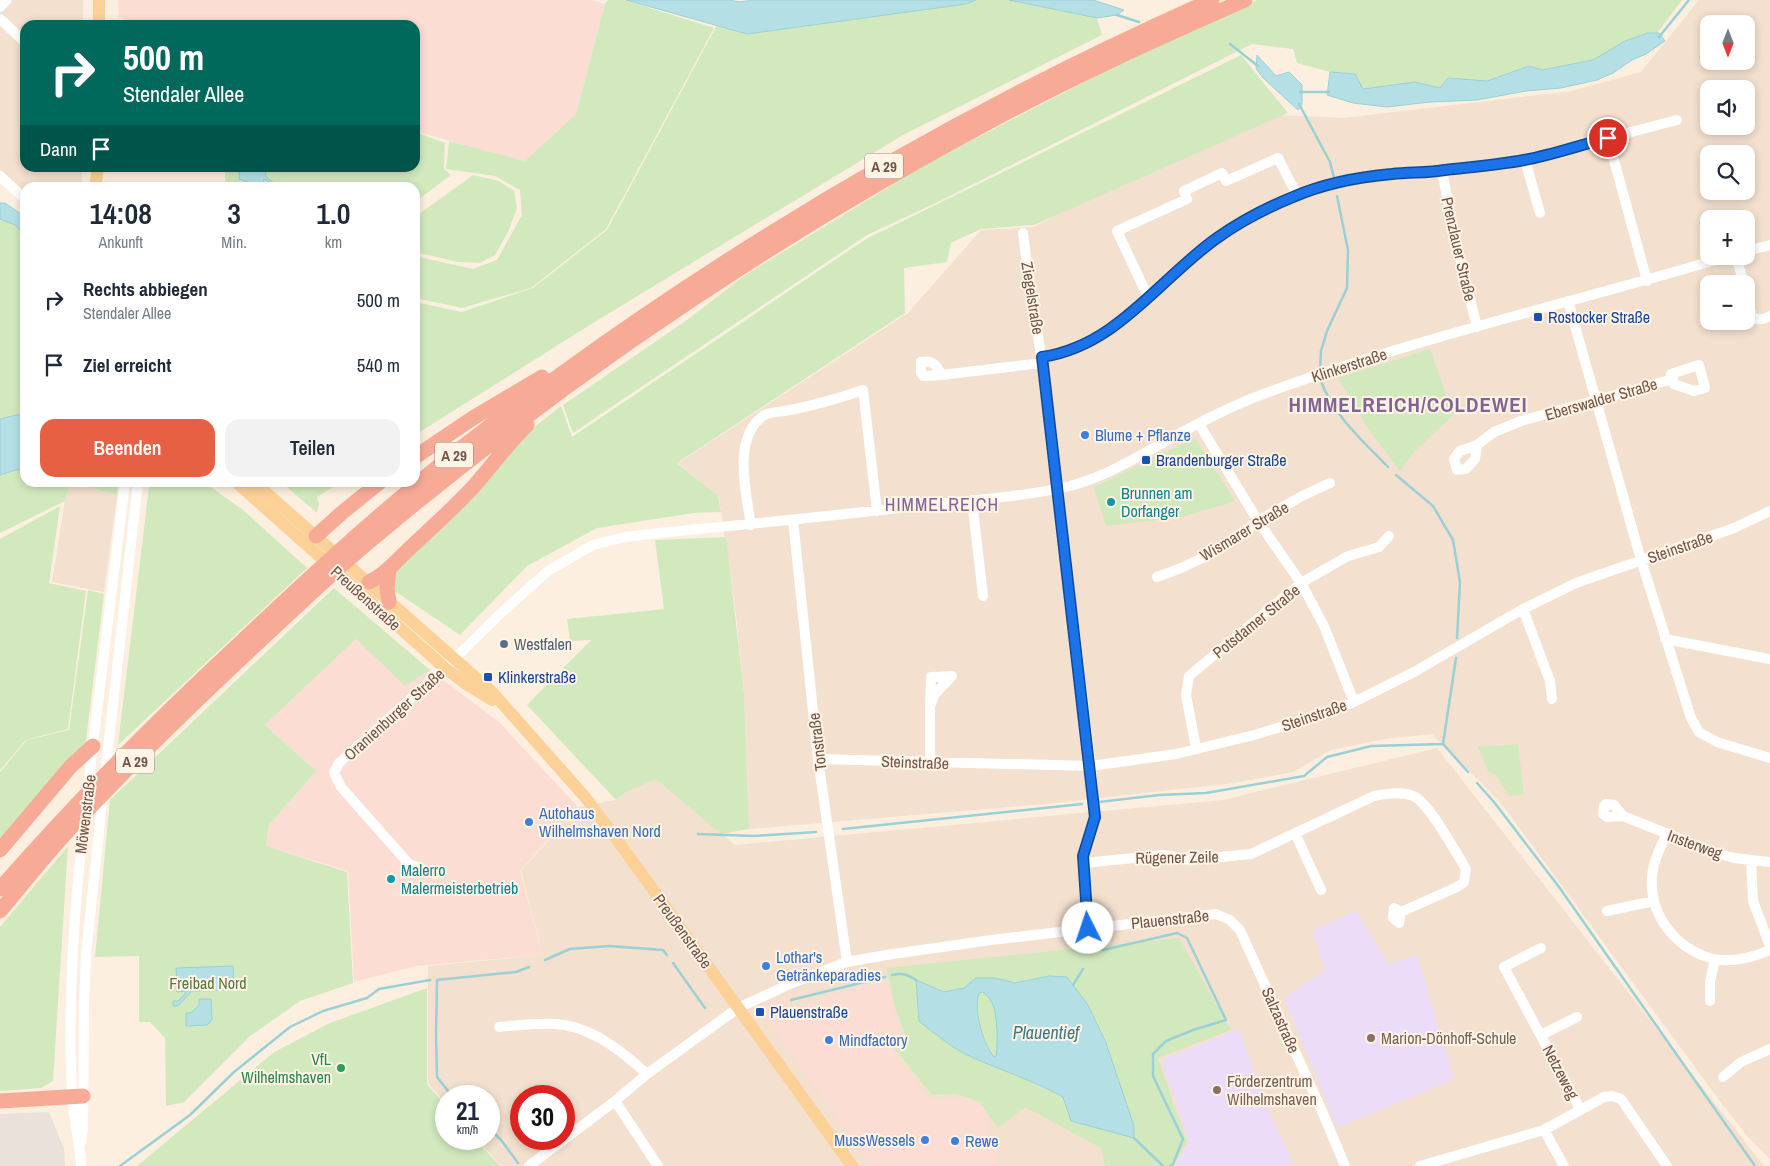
<!DOCTYPE html>
<html lang="de">
<head>
<meta charset="utf-8">
<style>
  body { margin:0; font-family:"Archivo Narrow",sans-serif; background:#f2f2f3; color:#1f2937; height:100vh; display:flex; flex-direction:column; font-size:19px; white-space:nowrap }
  * { box-sizing:border-box; margin:0 }
  p { font-size:16px; color:#747a83 }
  .icon { flex:none; width:28px; height:28px; fill:none; stroke:currentColor; stroke-width:2; stroke-linecap:round; stroke-linejoin:round }
  .map { position:relative; flex:1; overflow:hidden }
  .side { position:absolute; left:20px; top:182px; width:400px; height:305px; display:flex; flex-direction:column; background:#fff; border-radius:15px; box-shadow:0 2px 8px #0003 }
  .side>* { flex:none }
  .guide { position:absolute; left:20px; top:20px; width:400px; height:152px; border-radius:15px; box-shadow:0 2px 8px #0003; background:#00695c; color:#fff; overflow:hidden }
  .needle { width:32px; rotate:180deg }
  .fabs { position:absolute; left:1700px; top:15px; display:grid; gap:10px }
  .fabs a { display:grid; place-items:center; width:55px; height:55px; border-radius:10px; background:#fff; box-shadow:0 2px 8px #0003; font-size:25px }
  .speed { position:absolute; left:435px; top:1085px; display:flex; gap:10px; font-size:25px; font-weight:700; text-align:center }
  .speed>* { display:grid; place-content:center; width:65px; height:65px; border-radius:50%; background:#fff; box-shadow:0 2px 8px #0003; line-height:1 }
  .speed small { font-size:12px; font-weight:400 }
  .speed .limit { border:8px solid #d22; background:#fff; color:#111 }
  .pin { position:absolute; display:grid; place-items:center; width:42px; height:42px; color:#fff; margin:-21px; border:2px solid #fff; border-radius:50%; box-shadow:0 1px 5px #0007 }
  .me { position:absolute; width:55px; margin:-28px; rotate:356deg; stroke-linejoin:round; filter:drop-shadow(0 0 4px #0008) }
  .turn { display:flex; align-items:center; gap:18px; height:105px; padding:0 20px; font-size:22px }
  .turn .icon { width:65px; height:65px; stroke-width:2.5 }
  .turn b { display:block; font-size:35px; line-height:42px }
  .then { display:flex; align-items:center; height:48px; padding:0 20px; background:#0003; gap:10px; font-size:19px }
  .eta { display:flex; justify-content:space-evenly; align-items:center; height:85px; text-align:center }
  .eta b { font-size:30px; font-weight:600; line-height:35px }
  .action { display:flex; gap:10px; margin-top:auto; padding:10px 20px }
  .action a { flex:1; height:58px; border-radius:15px; background:#e76044; color:#fff; font-size:20px; font-weight:600; line-height:58px; text-align:center }
  .action a+a { background:#f2f2f3; color:#1f2937 }
  ul { padding:0; list-style:none }
  li { display:flex; align-items:center; gap:15px; height:65px; padding:0 20px }
  li div { flex:1 }
  li b { display:block; font-size:19px }
  li em { font-style:normal }
  .map>svg:first-child { display:block }
  .residential { fill:#f3e0ce; fill-rule:evenodd }
  .commercial { fill:#fcddd3 }
  .industrial { fill:#eae1db }
  .education { fill:#ecdcf8 }
  .green { fill:#d2e9be }
  .water { fill:#b4e0e5; stroke:#9bd0d6; fill-rule:evenodd }
  .lines { fill:none; stroke-linecap:round; stroke-linejoin:round }
  .stream { stroke:#9bd0d6; stroke-width:2.5 }
  .minor { stroke:#fff; stroke-width:10 }
  .major { stroke:#fbd197; stroke-width:12 }
  .highway { stroke:#f7aa96; stroke-width:15 }
  .route-casing { stroke:#114b97; stroke-width:12 }
  .route { stroke:#1a73e8; stroke-width:9 }
  .transit-dot { fill:#1a4fb4; stroke:#fff4e5; stroke-width:2 }
  .shop-dot { fill:#3f7fe0; stroke:#fff4e5; stroke-width:2 }
  .culture-dot { fill:#0f9aa8; stroke:#fff4e5; stroke-width:2 }
  .service-dot { fill:#5c6f8a; stroke:#fff4e5; stroke-width:2 }
  .education-dot { fill:#8d6e63; stroke:#fff4e5; stroke-width:2 }
  .leisure-dot { fill:#2e9e5b; stroke:#fff4e5; stroke-width:2 }
  .labels { text-anchor:middle; dominant-baseline:central; stroke-width:4; stroke-linejoin:round; paint-order:stroke }
  .shield { fill:#fff4e5; stroke:#9c8476; stroke-width:1 }
  .shield-label { font-size:15px; font-weight:bold; fill:#725447 }
  .street-label { font-size:16px; fill:#725447; stroke:#fff4e5 }
  .transit-label { font-size:16px; fill:#164399; stroke:#fff4e5; text-anchor:start }
  .shop-label { font-size:16px; fill:#366cbe; stroke:#fff4e5; text-anchor:start }
  .culture-label { font-size:16px; fill:#0d838f; stroke:#fff4e5; text-anchor:start }
  .service-label { font-size:16px; fill:#4e5e75; stroke:#fff4e5; text-anchor:start }
  .park-label { font-size:16px; fill:#537840; stroke:#fff4e5 }
  .education-label { font-size:16px; fill:#785e54; stroke:#fff4e5; text-anchor:start }
  .leisure-label { font-size:16px; fill:#27864d; stroke:#fff4e5; text-anchor:end }
  .neighbourhood-label { font-size:18px; letter-spacing:1px; fill:#826395; stroke:#fff4e5 }
  .water-label { font-size:18px; font-style:italic; fill:#3f777f; stroke:#fff4e5 }
  .district-label { font-size:21px; font-weight:bold; letter-spacing:1px; fill:#826395; stroke:#fff4e5 }
</style>
</head>
<body>
<div class="map">
<svg width="1770" height="1166" viewBox="0 0 1770 1166">
  <rect width="100%" height="100%" fill="#fcefdf"/>
  <!-- residential -->
  <path class="residential" d="M0,0h83v25h-58v143h57v19l-57,1v4l-25,-22z
    M1699,0h71v1159l-23,-23 -33,-43 -213,-290 -69,-69 -48,5 -53,11 -38,22 -58,11 -190,21 -296,25 -5,-136 -8,-78 -17,-118 -41,-34 230,-150 73,-83 53,-3 40,-22 205,-90 64,3 229,-27 69,-19zM1709,24h37v37h-37zM1709,89h37v37h-37zM1709,154h37v37h-37zM1709,219h37v37h-37zM1709,284h37v37h-37z
    M70,483l47,12 -13,97 -52,-10 13,-81z
    M1437,748l327,418h-1263l-24,-27h12v-43h-43v8l-18,-21v-117l115,-11 -22,-84 57,-64 38,-7 9,-7 31,-14 79,66 488,-45zM521,1096h43v43h-43z"/>
  <!-- commercial -->
  <path class="commercial" d="M118,0h473l14,4 -29,110 -51,48 -110,-31v-106h-279l-17,-8z
    M356,639l49,46 25,-15 69,52 79,85 -58,64 23,84 -127,11 -62,16 -6,-111 -82,-25 3,-21 47,-54 -51,-46z
    M887,979l12,55 -14,8 43,57h31l26,7 12,60h-126l-112,-158 25,-11 6,12z"/>
  <!-- industrial -->
  <path class="industrial" d="M49,1112l15,37 1,17h-65v-52z"/>
  <!-- education -->
  <path class="education" d="M1356,910l32,54 29,-9 37,124 -117,49 -53,-130 41,-28 -13,-39z
    M1239,1029l34,92 19,39v6h-117l14,-24 -28,-82z"/>
  <!-- green -->
  <path class="green" d="M608,0h16l90,28 -108,201 -75,59 -69,20 -47,-10v-42l58,13 24,-9 25,-45 -2,-25 -25,-14 -49,-7 3,-28 76,20 51,-47 29,-110z
    M976,0h33l88,18 5,17 -199,100 -310,188 -178,112v-133l47,10 71,-24 74,-58 110,-205 30,9 219,-30z
    M1257,0h425l-25,33h-9l-23,8 -32,19 -51,10 -13,-4 -42,15 -39,-3 -8,10 -25,-6 -52,7 -9,-15 -24,-2 -33,-9 -4,-14 -41,-5 -314,158 -71,33 -294,198 -10,-28 124,-85 57,-44 184,-113 168,-87z
    M1241,55l47,58 -254,112 -53,4 -30,14 -4,19 -43,6 1,45 -228,150 41,33 3,16 -27,1 -97,15 -70,38 -67,69 -70,-47 2,-17 130,-134 39,-31 11,31 294,-198z
    M415,132l30,11 -1,26 7,6 -36,27v-14h-190v-20h190z
    M473,175l26,6 15,10 3,17 -9,24 -13,23 -15,8 -22,-1 -43,-10v-35z
    M0,219l15,6 10,10v178l-25,6z
    M1430,349l23,66 -37,35 -16,21 -31,-41 -31,-52z
    M1195,438l40,63 -53,16 -76,9 -12,-39z
    M25,469v13l45,1 -5,18 -65,32v-58l15,-5z
    M72,483h46l-1,12z
    M152,483h53l38,27 64,58 -189,177 31,-258z
    M282,483h58l-23,14 2,7 -2,9z
    M60,506l-11,77 37,8 -18,138 -42,11 -26,30v-231z
    M726,537l18,156 5,136 -28,5 -65,-55 -31,14 -9,7 -89,-95 64,-65 -21,1 -3,-22 97,-10 -9,-69z
    M334,588l96,82 -25,16 -49,-47 -91,86 51,46 -47,54 -3,21 81,26 6,111 -53,18 -51,36 -65,65 -18,4 -1,-68 -15,-16h-11v-66l-44,1 15,-157z
    M88,590l16,4 -19,154 -85,96v-72l27,-32 42,-10z
    M1518,744l6,51 -15,1 -12,-20 -9,-5 -10,-24z
    M68,846l-15,235 -12,7 -41,3v-164z
    M1179,938l52,92 -73,28 29,84 -14,24h-68l-4,-18 -76,-41 -27,21 -19,-27 -23,-7 -24,1 -41,-51 14,-9 -11,-32 -7,-35z
    M427,988v96l19,22v33h29l25,27h-363l137,-114 56,-29z"/>
  <!-- water -->
  <path class="water" d="M626,0h104l9,2 15,-2h222l-10,4 -219,30z
    M1009,0h84l31,10 -7,5 -20,3z
    M1648,33h11l6,8 -19,13 -14,6 -19,13 -16,7 -36,8 -35,3 -49,9 -47,2 -43,5 -34,-4 -26,-8 3,-23 25,2 8,15 52,-7 25,6 8,-10 39,3 42,-15 13,4 51,-10 32,-19z
    M1257,55l19,21 13,-4 13,13v19l-4,6 -35,-32 -7,-10z
    M240,168h27l-2,8 14,11 -15,-8 -1,4h-12l-12,-4z
    M0,203h5l20,14v18l-10,-10 -15,-6z
    M25,413v56l-10,1 -15,5v-56z
    M233,966l1,24 -42,1 -14,15h-5v-5h5l7,-7v-3l-8,1 -1,-24z
    M1049,976l18,1 21,28 18,38 28,83v12l-63,-17 -8,-24c-32,-18 -67,-28 -100,-44 -16,-9 -30,-21 -44,-32l-3,-41 28,12 20,-4 12,-10h20l19,5zM983,992c3,3 7,6 8,9 7,11 7,42 5,55l-2,1c-11,-13 -21,-47 -15,-64z
    M199,999h12l1,21 -5,5 -21,1v-13h5l8,-8z"/>
  <g class="lines">
    <!-- stream -->
    <path class="stream" d="M1117,15l22,7
      M1659,37l30,-37
      M1230,44l28,22
      M1300,92h29
      M1299,104l31,58 4,16
      M1320,369l1,-18 6,-20 20,-43 1,-38 -11,-54
      M1321,381c12,34 43,61 67,86
      M1396,475l37,31 20,34 7,42 -3,56
      M1456,658l-13,86 25,28
      M1477,783l17,19 65,85 196,279
      M1099,802l60,-7 47,-2 98,-17 23,-19 44,-11 72,-2
      M843,829l239,-25
      M698,834l56,2 62,-4
      M1103,950l74,-17 10,5 39,82 -33,10 -27,11 -13,13v22l30,63 -10,25 -3,2
      M545,960l25,-11 39,-3 54,4 4,5
      M673,963l32,45
      M892,975c10,-2 15,-1 24,5
      M1073,985l10,-16
      M791,1000l94,-23
      M452,1096l-15,-19 -1,-41 1,-56 79,-8 13,-5
      M489,1128l12,12 17,23
      M1134,1138l29,28
      M120,1166l70,-51 44,-43 56,-45 33,-16 44,-13 12,-9 51,-9"/>
    <!-- minor -->
    <path class="minor" d="M0,7l7,-7
      M0,19l25,23
      M1608,138l39,143
      M1525,160l15,53
      M1442,171l14,72 21,84
      M0,176l25,23
      M1023,233c5,44 13,86 19,130l49,403 4,51 -12,39 6,72
      M1746,251l24,-6
      M1736,256l8,28
      M1746,293l6,23c5,5 12,4 18,0
      M1149,299l-32,-68 70,-32 -3,-8 38,-18 4,8 52,-23 19,37
      M1568,301l73,259 50,158 8,14 18,10 53,16
      M1042,357l23,-5 41,-20 27,-19 36,-35 47,-40 28,-18 53,-25 44,-14 52,-7 49,-3 83,-11 152,-40
      M1699,365l6,23 -11,3 -20,-7 -3,-10z
      M941,375c-4,-10 -8,-15 -20,-13v11l2,3 18,-1 101,-12
      M1199,424l59,97 43,62 23,43 30,76
      M1477,445l17,-13 27,-11 152,-42
      M1477,445l-2,14 -9,10 -9,1 -3,-11 6,-8z
      M972,500l11,96
      M793,520l25,239 29,203
      M751,525c-5,-32 -19,-87 12,-109 5,-4 16,-4 22,-5 27,-5 52,-12 78,-21l14,121
      M1157,577l24,-9 34,-16 43,-31 46,-26 26,-12
      M1523,609l27,72 2,18
      M1665,639l105,20
      M930,706l1,-29 21,-1 -17,18 -5,12v57
      M1196,748l-10,-53 3,-19 112,-93 47,-27 31,-9 10,-11
      M818,759l273,7 85,-12 78,-19 60,-18 40,-15 60,-30 109,-63 53,-26 158,-55 36,-17
      M105,776l33,-294
      M87,794l38,-312
      M1623,816l-9,-11 -8,-1 -2,2 -1,8 4,3 16,-1 92,37 19,5 36,4
      M1295,833l26,57
      M1667,834c-9,17 -17,35 -15,55 3,34 29,62 62,70 18,4 39,-2 56,-9
      M1751,860l2,41 17,45
      M1084,863l79,-8 27,5 61,-6 123,-58c12,-2 27,-5 39,0 16,6 43,57 53,73l-2,13 -7,5 -56,25 -7,-4 -1,10 6,5 2,-11
      M435,874l-26,-10 -68,-77 -7,-14 5,-10 106,-95 56,-55 47,-42 45,-26 32,-8 24,-3c92,-9 184,-18 275,-29 48,-5 99,-8 146,-19 38,-10 72,-32 107,-51 29,-16 60,-32 92,-43 150,-55 307,-90 460,-136
      M1607,911l47,-10
      M1541,948l-37,19 76,142
      M1710,1001v-19l5,-23
      M499,1027c22,-2 44,-5 66,-2 32,6 59,28 82,49
      M1541,1035l36,-18
      M1723,1077l18,-15 29,-13
      M615,1101l43,65
      M1544,1130l20,36
      M81,1142l2,-12 1,-125 2,-50 17,-162
      M81,1166c-1,-24 -8,-47 -9,-71 -5,-94 2,-188 13,-282
      M529,1166l86,-65 32,-27 91,-66 54,-25 55,-21 39,-7 105,-15 225,-26 14,6 10,10 82,181 23,55
      M1420,1166l124,-36 60,-33 8,-1 9,3 46,67"/>
    <!-- major -->
    <path class="major" d="M99,0v25
      M95,188l3,-20
      M236,482l209,186 21,16 26,16
      M254,482l238,210 93,105 38,51 229,318"/>
    <!-- highway -->
    <path class="highway" d="M415,457l58,-39 69,-41
      M316,536l28,-25 36,-29
      M389,568l-2,20 2,14
      M369,582c16,-7 28,-22 41,-34 21,-20 44,-40 64,-62 18,-20 33,-42 53,-61
      M0,850l71,-84 22,-20
      M0,889c75,-86 155,-167 239,-245 79,-75 160,-149 247,-215 24,-19 49,-36 74,-54 204,-148 422,-273 652,-375
      M0,911c22,-26 43,-53 66,-78 58,-63 120,-123 183,-182 38,-35 76,-72 115,-105 194,-164 404,-306 627,-425 83,-45 168,-83 254,-121
      M0,1101l83,-5"/>
  </g>
  <g class="lines">
    <defs>
      <path id="route" d="M1088,928l-5,-72 12,-39 -53,-460c75,-11 117,-78 175,-119 24,-17 49,-30 76,-41 32,-14 65,-20 99,-23 18,-2 36,-1 53,-4 26,-3 53,-5 79,-10 28,-5 56,-15 84,-22"/>
    </defs>
    <!-- route casing -->
    <use href="#route" class="route-casing"/>
    <!-- route -->
    <use href="#route" class="route"/>
  </g>
  <!-- markers -->
  <g class="transit-dot">
    <rect x="1533" y="312" width="10" height="10" rx="2.5"/>
    <rect x="1141" y="455" width="10" height="10" rx="2.5"/>
    <rect x="483" y="672" width="10" height="10" rx="2.5"/>
    <rect x="755" y="1007" width="10" height="10" rx="2.5"/>
  </g>
  <g class="shop-dot">
    <circle cx="1085" cy="435" r="5"/>
    <circle cx="529" cy="822" r="5"/>
    <circle cx="766" cy="966" r="5"/>
    <circle cx="829" cy="1040" r="5"/>
    <circle cx="925" cy="1140" r="5"/>
    <circle cx="955" cy="1141" r="5"/>
  </g>
  <g class="culture-dot">
    <circle cx="1111" cy="502" r="5"/>
    <circle cx="391" cy="879" r="5"/>
  </g>
  <circle class="service-dot" cx="504" cy="644" r="5"/>
  <g class="education-dot">
    <circle cx="1371" cy="1038" r="5"/>
    <circle cx="1217" cy="1090" r="5"/>
  </g>
  <circle class="leisure-dot" cx="341" cy="1068" r="5"/>
  <g class="labels">
    <!-- shield labels -->
    <g class="shield">
      <rect x="865" y="153.5" width="38" height="25" rx="4"/>
      <rect x="435" y="442.5" width="38" height="25" rx="4"/>
      <rect x="116" y="748.5" width="38" height="25" rx="4"/>
    </g>
    <g class="shield-label">
      <text x="884" y="166">A 29</text>
      <text x="454" y="455">A 29</text>
      <text x="135" y="761">A 29</text>
    </g>
    <!-- street labels -->
    <g class="street-label">
      <text transform="translate(1459 249) rotate(77)">Prenzlauer Straße</text>
      <text transform="translate(1033 298) rotate(81)">Ziegelstraße</text>
      <text transform="translate(1349 365) rotate(-18)">Klinkerstraße</text>
      <text transform="translate(1601 399) rotate(-16)">Eberswalder Straße</text>
      <text transform="translate(1244 531) rotate(-31)">Wismarer Straße</text>
      <text transform="translate(1680 547) rotate(-19)">Steinstraße</text>
      <text transform="translate(366 598) rotate(42)">Preußenstraße</text>
      <text transform="translate(1256 621) rotate(-39)">Potsdamer Straße</text>
      <text transform="translate(394 714) rotate(-42)">Oranienburger Straße</text>
      <text transform="translate(1314 715) rotate(-19)">Steinstraße</text>
      <text transform="translate(817 742) rotate(-97)">Tonstraße</text>
      <text transform="translate(915 762) rotate(2)">Steinstraße</text>
      <text transform="translate(85 814) rotate(-83)">Möwenstraße</text>
      <text transform="translate(1695 844) rotate(20)">Insterweg</text>
      <text transform="translate(1177 857) rotate(-1)">Rügener Zeile</text>
      <text transform="translate(1170 919) rotate(-6)">Plauenstraße</text>
      <text transform="translate(683 931) rotate(54)">Preußenstraße</text>
      <text transform="translate(1281 1020) rotate(66)">Salzastraße</text>
      <text transform="translate(1561 1072) rotate(62)">Netzeweg</text>
    </g>
    <!-- transit labels -->
    <g class="transit-label">
      <text x="1548" y="317">Rostocker Straße</text>
      <text x="1156" y="460">Brandenburger Straße</text>
      <text x="498" y="677">Klinkerstraße</text>
      <text x="770" y="1012">Plauenstraße</text>
    </g>
    <!-- shop labels -->
    <g class="shop-label">
      <text x="1095" y="435">Blume + Pflanze</text>
      <text x="539" y="813">Autohaus<tspan x="539" dy="18">Wilhelmshaven Nord</tspan></text>
      <text x="776" y="957">Lothar's<tspan x="776" dy="18">Getränkeparadies</tspan></text>
      <text x="839" y="1040">Mindfactory</text>
      <text x="915" y="1140" text-anchor="end">MussWessels</text>
      <text x="965" y="1141">Rewe</text>
    </g>
    <!-- culture labels -->
    <g class="culture-label">
      <text x="1121" y="493">Brunnen am<tspan x="1121" dy="18">Dorfanger</tspan></text>
      <text x="401" y="870">Malerro<tspan x="401" dy="18">Malermeisterbetrieb</tspan></text>
    </g>
    <!-- service labels -->
    <g class="service-label">
      <text x="514" y="644">Westfalen</text>
    </g>
    <!-- park labels -->
    <g class="park-label">
      <text x="208" y="983">Freibad Nord</text>
    </g>
    <!-- education labels -->
    <g class="education-label">
      <text x="1381" y="1038">Marion-Dönhoff-Schule</text>
      <text x="1227" y="1081">Förderzentrum<tspan x="1227" dy="18">Wilhelmshaven</tspan></text>
    </g>
    <!-- leisure labels -->
    <g class="leisure-label">
      <text x="331" y="1059">VfL<tspan x="331" dy="18">Wilhelmshaven</tspan></text>
    </g>
    <!-- neighbourhood labels -->
    <g class="neighbourhood-label">
      <text x="942" y="504">HIMMELREICH</text>
    </g>
    <!-- water labels -->
    <g class="water-label">
      <text x="1046" y="1032">Plauentief</text>
    </g>
    <!-- district labels -->
    <g class="district-label">
      <text x="1408" y="404">HIMMELREICH/COLDEWEI</text>
    </g>
  </g>
</svg>
<div class="fabs">
<a><svg class="needle" viewBox="-14 -14 28 28"><path d="M0-13l5 13h-10z" fill="#e53935"/><path d="M0 13l5-13h-10z" fill="#747a83"/></svg></a>
<a><svg class="icon" aria-label="sound" viewBox="0 0 24 24"><path d="M4 9h4l5-4v14l-5-4H4zM17 9q2 3 0 6"/></svg></a>
<a><svg class="icon" aria-label="search" viewBox="0 0 24 24"><circle cx="10" cy="10" r="6"/><path d="M15 15l6 6"/></svg></a>
<a>+</a>
<a>−</a>
</div>
<div class="speed"><div>21<small>km/h</small></div><div class="limit">30</div></div>
<div class="pin" style="left:1608px;top:138px;background:#d93025"><svg class="icon" aria-label="arrive" viewBox="0 0 24 24"><path d="M6 21V4h12l-3 4 3 4H6"/></svg></div>
<svg class="me" style="left:1088px;top:928px" viewBox="-20 -20 40 40"><circle r="19" fill="#fff"/><path d="M0-13L10 11 0 6-10 11z" fill="#1a73e8"/></svg>
<div class="guide">
<div class="turn"><svg class="icon" aria-label="right" viewBox="0 0 24 24"><path d="M7 20v-9h11M14 6l5 5-5 5"/></svg><div><b>500 m</b>Stendaler Allee</div></div>
<div class="then">Dann<svg class="icon" aria-label="arrive" viewBox="0 0 24 24"><path d="M6 21V4h12l-3 4 3 4H6"/></svg></div>
</div>
<section class="side">
<div class="eta">
<div><b>14:08</b><p>Ankunft</p></div>
<div><b>3</b><p>Min.</p></div>
<div><b>1.0</b><p>km</p></div>
</div>
<ul>
<li><svg class="icon" aria-label="right" viewBox="0 0 24 24"><path d="M7 20v-9h11M14 6l5 5-5 5"/></svg><div><b>Rechts abbiegen</b><p>Stendaler Allee</p></div><em>500 m</em></li>
<li><svg class="icon" aria-label="arrive" viewBox="0 0 24 24"><path d="M6 21V4h12l-3 4 3 4H6"/></svg><div><b>Ziel erreicht</b></div><em>540 m</em></li>
</ul>
<div class="action"><a>Beenden</a><a>Teilen</a></div>
</section>
</div>
</body>
</html>
